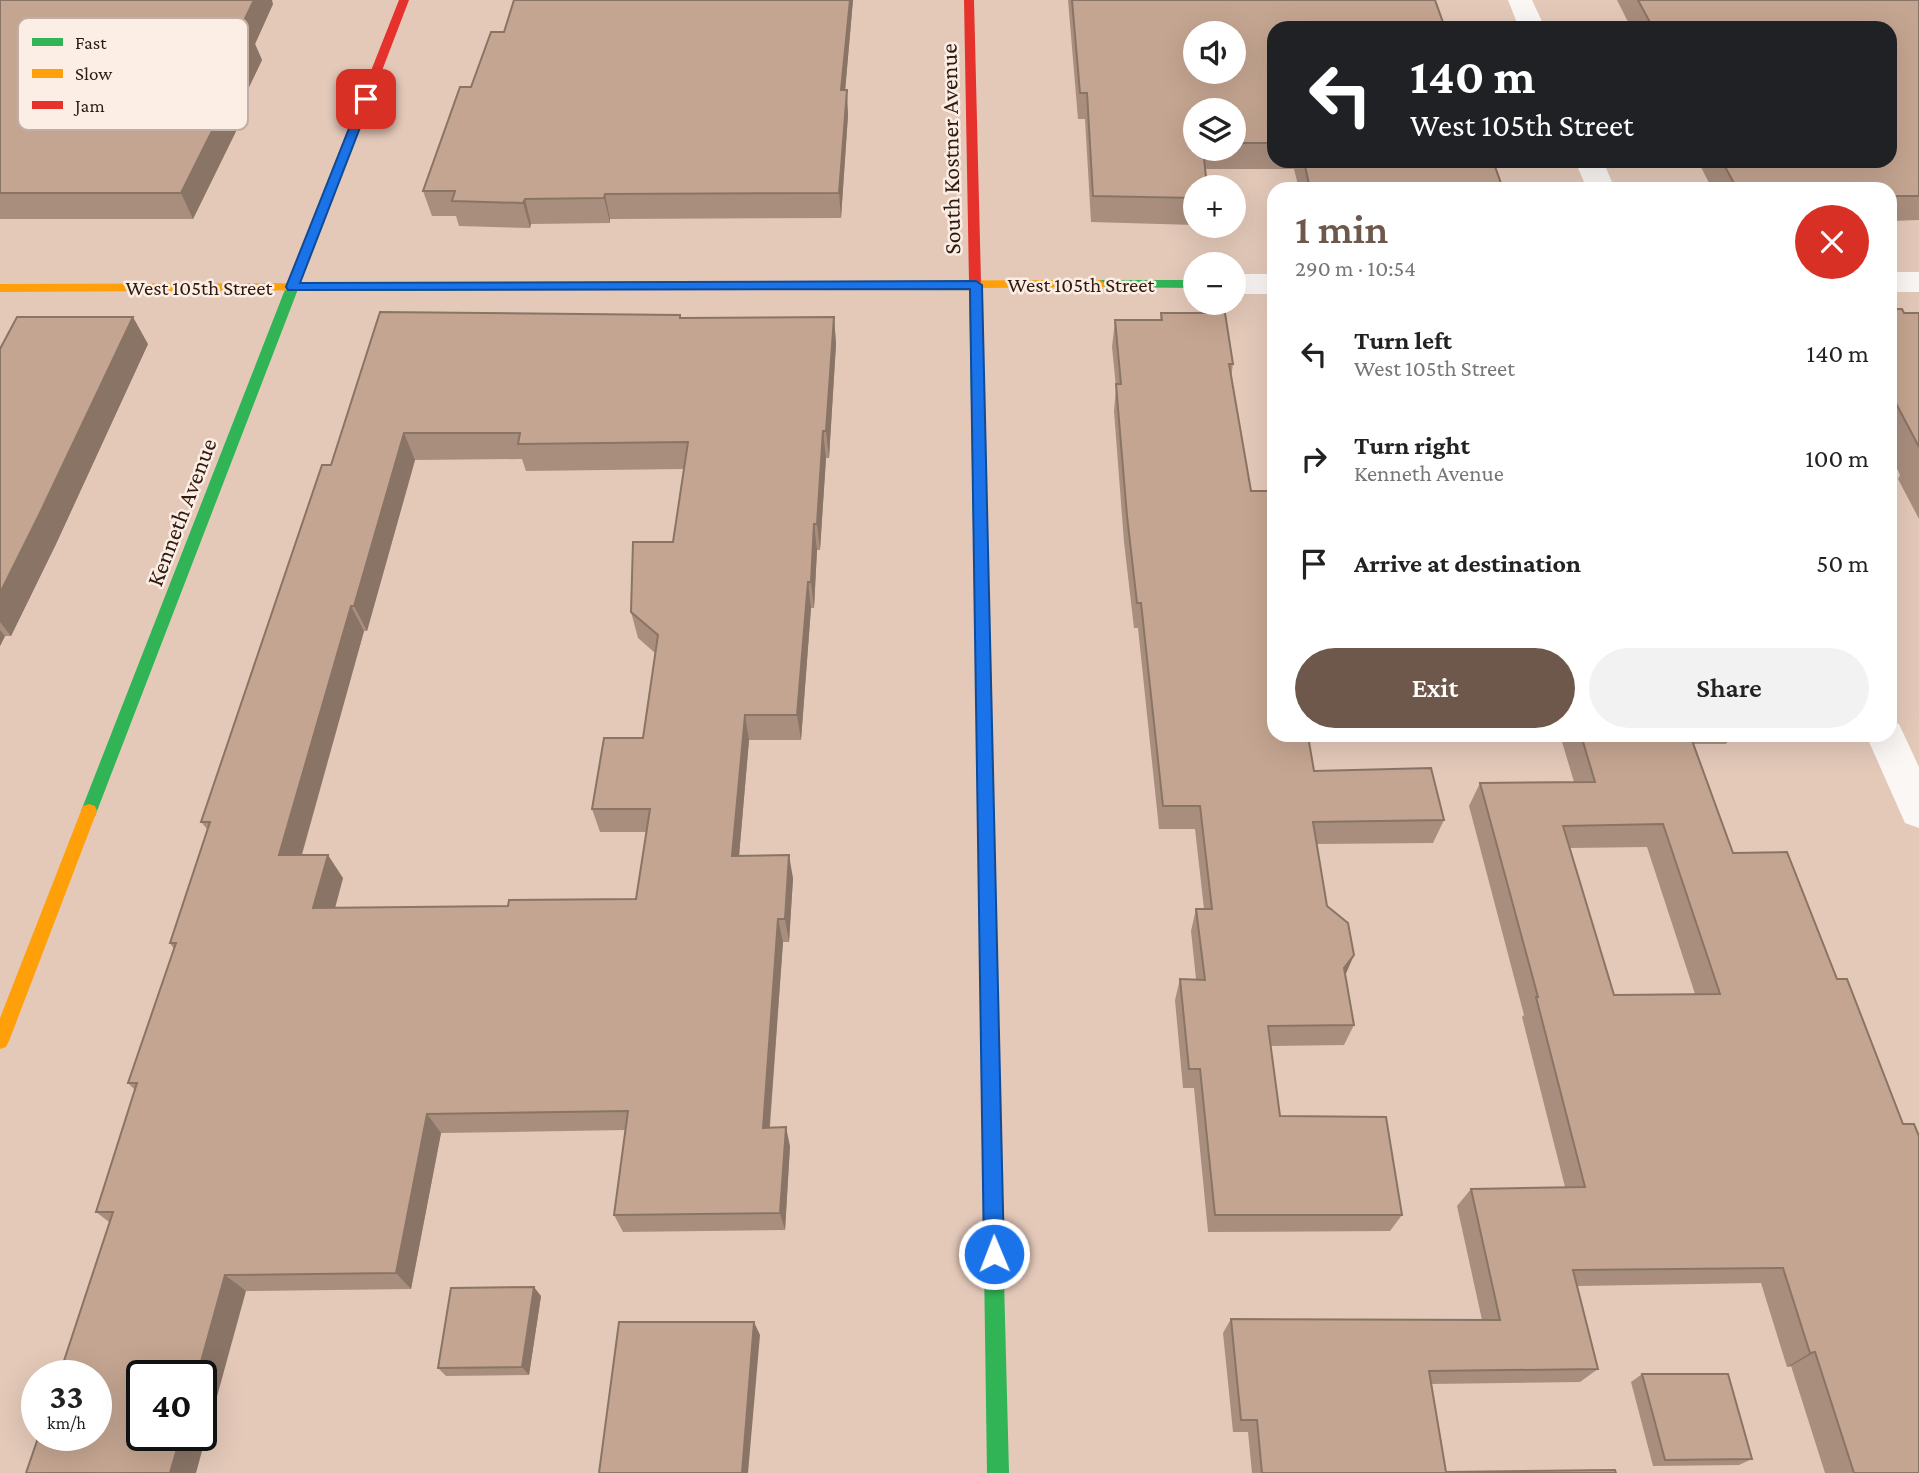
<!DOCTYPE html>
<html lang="en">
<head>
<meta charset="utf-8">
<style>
  body { margin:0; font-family:"Crimson Pro",serif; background:#f2f2f2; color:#222; height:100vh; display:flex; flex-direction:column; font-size:26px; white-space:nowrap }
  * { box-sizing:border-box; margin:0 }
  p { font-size:23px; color:#767676 }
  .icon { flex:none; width:38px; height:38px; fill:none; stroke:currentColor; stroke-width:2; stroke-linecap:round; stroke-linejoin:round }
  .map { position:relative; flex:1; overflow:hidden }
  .panel { position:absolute; left:1267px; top:182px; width:630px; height:560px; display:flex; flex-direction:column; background:#fff; border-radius:21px; box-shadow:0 7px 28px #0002 }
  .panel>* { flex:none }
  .top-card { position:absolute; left:1267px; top:21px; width:630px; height:147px; border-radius:21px; box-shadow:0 7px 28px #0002; background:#202124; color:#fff; overflow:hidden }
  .fabs { position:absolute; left:1183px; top:21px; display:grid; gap:14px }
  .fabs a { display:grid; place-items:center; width:63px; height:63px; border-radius:50%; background:#fff; box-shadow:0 7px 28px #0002; font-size:35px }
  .speed { position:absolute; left:21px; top:1360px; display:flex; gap:14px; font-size:35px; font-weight:700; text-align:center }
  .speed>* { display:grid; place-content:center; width:91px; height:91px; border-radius:50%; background:#fff; box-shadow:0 7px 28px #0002; line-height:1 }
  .speed small { font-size:18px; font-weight:400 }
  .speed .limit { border:4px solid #111; border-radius:10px; background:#fff; color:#111 }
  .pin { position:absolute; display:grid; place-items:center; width:60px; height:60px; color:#fff; margin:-30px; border-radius:14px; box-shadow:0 4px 10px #0006 }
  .me { position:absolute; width:77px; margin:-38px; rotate:359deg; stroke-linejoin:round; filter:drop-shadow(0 0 5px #0008) }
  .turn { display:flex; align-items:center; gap:24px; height:147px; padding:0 28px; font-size:32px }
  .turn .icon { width:91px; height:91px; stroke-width:2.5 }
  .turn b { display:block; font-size:49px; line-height:60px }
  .round { display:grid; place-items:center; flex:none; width:74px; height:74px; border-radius:37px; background:#f2f2f2 }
  .summary { display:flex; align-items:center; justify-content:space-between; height:119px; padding:0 28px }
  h1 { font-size:42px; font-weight:600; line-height:52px; color:#6d584b }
  .action { display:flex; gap:14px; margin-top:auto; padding:14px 28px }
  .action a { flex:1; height:80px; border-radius:42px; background:#6d584b; color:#fff; font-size:28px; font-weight:600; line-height:80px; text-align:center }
  .action a+a { background:#f2f2f2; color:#222 }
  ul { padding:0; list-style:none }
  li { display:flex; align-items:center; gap:21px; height:105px; padding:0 28px }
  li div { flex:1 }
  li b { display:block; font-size:26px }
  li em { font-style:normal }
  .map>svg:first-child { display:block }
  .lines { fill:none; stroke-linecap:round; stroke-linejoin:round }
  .street { fill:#fbf7f4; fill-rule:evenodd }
  .fast { fill:#30b455; fill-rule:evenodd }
  .slow { fill:#ff9f0a; fill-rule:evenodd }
  .jam { fill:#e5322d; fill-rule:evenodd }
  .wall { fill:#a98e7d; fill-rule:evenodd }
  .shaded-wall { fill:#897466 }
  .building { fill:#c4a591; stroke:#897466; stroke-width:2; fill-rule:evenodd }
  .route { fill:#1a73e8; stroke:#114b97; stroke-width:2 }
  .labels { text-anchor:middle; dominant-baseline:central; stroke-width:5; stroke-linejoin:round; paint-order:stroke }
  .far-street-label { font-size:21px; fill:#2d1b10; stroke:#fdeee5 }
  .street-label { font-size:24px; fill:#2d1b10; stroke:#fdeee5 }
  .key { fill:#fdeee5; stroke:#bfafa5; stroke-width:2 }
  .key-label { font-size:19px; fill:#2d1b10 }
</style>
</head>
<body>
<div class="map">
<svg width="1919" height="1473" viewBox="0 0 1919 1473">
  <rect width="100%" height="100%" fill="#e4c9b9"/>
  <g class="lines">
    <!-- street -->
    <path class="street" d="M1508,0h24l13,28h-26z
      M1575,161h28l12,28h-28z
      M1890,272h29v20h-29z
      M1234,274h40v20h-40z
      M1890,721l9,3 20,43v61l-14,-5 -39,-88h24z"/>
    <!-- fast -->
    <path class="fast" d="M346,146l6,3 -255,662 -2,5 -6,2 -6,-2 -2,-5 259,-662z
      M975,278l6,4 14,614 -2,5 -6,2 -6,-2 -2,-5 -10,-614z
      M1100,280h95v8l-99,-1 -2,-3z
      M829,281l4,1v6l-472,3 -6,-4 6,-4z
      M991,1117l7,3 2,6 9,347h-22l-5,-347 2,-6z"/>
    <!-- slow -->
    <path class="slow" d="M1100,280l6,4 -2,3 -275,2 -6,-4 6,-4z
      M361,283l4,1v6l-365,2v-8z
      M89,804l6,2 2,5 -88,230 -3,6 -6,2v-31l81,-207 2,-5z
      M987,889l6,2 2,5 5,230 -2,6 -7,3 -7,-3 -2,-6 -3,-230 2,-5z"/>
    <!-- jam -->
    <path class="jam" d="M399,0h10l-57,149 -10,2 -2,-2z
      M964,0h10l7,282 -6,4 -6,-4z"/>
  </g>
  <!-- wall -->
  <path class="wall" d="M0,0l273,4 -18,40 7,16 -23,48 4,9 -50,102h-193z
    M514,0h339l-8,90 3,25 -7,103 -231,1v4l-79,1 -1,4 -71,-2 -3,-10h-24l-9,-25 81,-159z
    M1068,0h367l-161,28v133h219l10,28h-204l-5,-20h-89l-10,18v38l-104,-3 -6,-103h-7zM1234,110v39h-39z
    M1617,0h302v220l-29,1v-32h-178l-14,-28h192v-133h-259z
    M1890,309l14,4h15v206l-21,-40 2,-4 -10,-21z
    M1161,313l72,51 -2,13 43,358 40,36 130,49 -11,23 -117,1 11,62 18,69 9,50 -10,20 -73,1 9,70 122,99 -12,16 -182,1 -14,-144h-11l-8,-88 5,-21h16l-5,-48 5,-22h8l-9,-80h-36l-21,-201h-4l-10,-86 -10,-131 2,-24 -4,-40 3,-27h45z
    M680,315l1,3 153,-1 2,27 -7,114h-3l-6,92h-3l-3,58h-3l-10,132h-52l-10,116 54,22 -4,64h-6l-13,185 20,19 -5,84 -162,2 -9,-17 11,-85 -184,3 -30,156 -165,2 -137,-69 -13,-10 39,-122 -7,-7 46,-134 -4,-6 38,-113 -7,-8 130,-357zM522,459l4,12 158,-2 -11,73 -42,70 7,26 17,15 -12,85 -51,71 8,23h46l-10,67 -128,7 -173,2 8,-30 -41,-23 62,-224h3l48,-171z
    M148,344l-92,200 -45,92h-6l-5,10v-297z
    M1560,735h172l-6,9h-33l226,729h-94l-34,-107 -4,1 -26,-84 -184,3 21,83 -18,13 -149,2 15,88 170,1h-364l-4,-41h-15l-10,-99 8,-14 251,1 -25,-114 14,-17 94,-2 -43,-170 2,-2 -55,-209 11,-23 94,-1zM1647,847l48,147 -81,1 -44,-147z
    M541,1296l-12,79 -83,1 -8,-8z
    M1642,1374l110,85 -13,6 -86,1 -22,-84z"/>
  <!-- shaded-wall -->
  <path class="shaded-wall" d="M254,0h18l1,4 -18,40 7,16 -23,48 4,9 -50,102 -12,-26 56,-158z
    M850,0h3l-10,115 -2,-25z
    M847,90l1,25 -7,103 -2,-25z
    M605,194l5,25v4l-6,-25z
    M525,199l6,25 -1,4 -7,-25z
    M133,317l15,27 -92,200 -45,92 -11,-14v-29z
    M834,317l2,27 -7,114 -3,-27z
    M823,431l3,27 -6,92 -3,-26z
    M404,433l11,27 -48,171 -13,-25z
    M814,524l3,26 -3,58 -3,-26z
    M808,582l3,26 -10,132 -4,-25z
    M351,606l13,25 -69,247 -16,-23z
    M0,630l5,6 -5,10z
    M745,715l4,25 -12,139 -5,-23z
    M328,855l15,23 -14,52 -16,-22z
    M789,855l4,23 -4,64 -4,-23z
    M778,919l5,23 -15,204 -5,-18z
    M1354,955l-9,21 -1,-8z
    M427,1114l14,19 -30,156 -15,-16z
    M786,1127l4,19 -5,84 -5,-17z
    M225,1275l21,16 -50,182h-26l11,-38h20v-59h-4z
    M534,1287l7,9 -12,79 -7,-8z
    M754,1322l6,13 -12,138h-6z
    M1815,1352l-24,14 -4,1 23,-14z"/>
  <!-- building -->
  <path class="building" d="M0,0h254l-17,35h14l-28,56h9l-51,102h-181z
    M514,0h336l-9,90h6l-8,103 -234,1 -1,4 -79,1 -2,4 -71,-2 3,-10h-32l37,-104h11l20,-55h13z
    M1072,0h363l10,28h-171v115h-40v-33h-39v39h8l4,38h-12v11l-102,-2 -6,-103h-7zM1195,33h39v39h-39z
    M1638,0h281v196h-29v-7h-153l-15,-28h168v-133h-237z
    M1304,161h189l10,28h-193z
    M1890,309h12l2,4h15v134l-29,-55z
    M380,312l300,3v3l154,-1 -8,114h-3l-6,93h-3l-3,58h-3l-11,133h-52l-13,141 57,-1 -4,64h-7l-15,209 23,-1 -6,86 -166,2 14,-104 -201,3 -31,159 -171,2 -28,101h-55v59h39l-11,38h-144l13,-38h57v-59h-37l54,-164h-17l41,-129h-9l48,-140h-6l40,-121h-9l121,-357h9zM404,433h116l-2,11 170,-2 -15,100h-40l-2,70 27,23 -15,103h-39l-12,71h58l-14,90 -127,1 -1,6 -195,2 15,-53h-49l72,-249h3z
    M1161,313h64l8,51h-4l22,127h23v244l34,1 6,35 117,-3 13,52 -131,2 14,84 21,17 6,32 -10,13 10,57 -86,1 12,90 106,1 16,98h-187l-15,-146h-11l-9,-90 25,1 -9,-71h16l-12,-103h-37l-22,-203h-4l-10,-87 -11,-132h5l-6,-64h47z
    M17,317h116l-95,200 -38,76v-244z
    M1581,735h109l43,118 54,-1 50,127h10l56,145h11l5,12v337h-65l-39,-121 -5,1 -27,-85 -210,2 25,99 -169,2 17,101 169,-2 1,3h-354l-5,-53h-16l-10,-101 269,1 -29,-131 114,-2 -49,-190h2l-58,-214 115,-1zM1663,824l57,170 -106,1 -51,-169z
    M534,1287l-12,80 -84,1 13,-80z
    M619,1322h135l-12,151h-143z
    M1642,1374h86l24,85 -87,1z"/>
  <!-- route -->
  <path class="route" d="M362,96l9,3 -71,184 676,-2 6,4 22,969 -3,7 -7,2 -7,-2 -3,-7 -14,-965 -682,1 -2,-3z"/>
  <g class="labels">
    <!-- far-street labels -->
    <g class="far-street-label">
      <text x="1081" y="285">West 105th Street</text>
      <text x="199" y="288">West 105th Street</text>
    </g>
    <!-- street labels -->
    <g class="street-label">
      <text transform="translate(950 149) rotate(-91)">South Kostner Avenue</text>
      <text transform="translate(181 512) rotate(-69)">Kenneth Avenue</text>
    </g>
  </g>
  <!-- legend -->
  <rect x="18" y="18" width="230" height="112" rx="10" class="key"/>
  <rect x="32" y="38" width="31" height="8" fill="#30b455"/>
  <rect x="32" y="69" width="31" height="9" fill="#ff9f0a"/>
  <rect x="32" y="101" width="31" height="8" fill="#e5322d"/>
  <g class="key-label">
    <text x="75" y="49">Fast</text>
    <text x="75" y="80">Slow</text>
    <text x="75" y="112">Jam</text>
  </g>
</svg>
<div class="fabs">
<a><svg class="icon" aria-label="sound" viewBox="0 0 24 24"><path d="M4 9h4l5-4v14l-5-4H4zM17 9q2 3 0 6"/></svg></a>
<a><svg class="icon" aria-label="layers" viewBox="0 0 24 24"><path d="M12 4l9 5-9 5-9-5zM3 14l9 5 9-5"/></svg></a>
<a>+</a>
<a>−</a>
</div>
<div class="speed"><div>33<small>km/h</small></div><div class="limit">40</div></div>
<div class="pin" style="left:366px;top:99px;background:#d93025"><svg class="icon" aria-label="arrive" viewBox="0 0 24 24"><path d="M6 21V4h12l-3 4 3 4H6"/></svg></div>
<svg class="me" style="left:994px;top:1254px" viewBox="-20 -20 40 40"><circle r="17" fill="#1a73e8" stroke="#fff" stroke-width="3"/><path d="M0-11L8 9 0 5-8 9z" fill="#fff"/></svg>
<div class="top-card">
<div class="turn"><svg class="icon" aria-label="left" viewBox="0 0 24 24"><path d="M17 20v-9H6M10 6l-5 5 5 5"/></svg><div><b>140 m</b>West 105th Street</div></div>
</div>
<section class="panel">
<div class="summary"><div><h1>1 min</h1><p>290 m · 10:54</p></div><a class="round" style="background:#d93025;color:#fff"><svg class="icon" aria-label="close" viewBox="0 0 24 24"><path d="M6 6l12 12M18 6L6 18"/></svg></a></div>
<ul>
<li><svg class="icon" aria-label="left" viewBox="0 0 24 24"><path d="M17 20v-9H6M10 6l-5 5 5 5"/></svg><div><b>Turn left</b><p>West 105th Street</p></div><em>140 m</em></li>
<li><svg class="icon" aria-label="right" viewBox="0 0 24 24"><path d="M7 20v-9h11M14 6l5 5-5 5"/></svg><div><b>Turn right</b><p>Kenneth Avenue</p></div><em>100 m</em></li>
<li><svg class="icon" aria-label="arrive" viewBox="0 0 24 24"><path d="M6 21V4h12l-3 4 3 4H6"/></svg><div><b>Arrive at destination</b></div><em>50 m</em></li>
</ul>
<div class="action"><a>Exit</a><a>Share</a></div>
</section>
</div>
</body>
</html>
